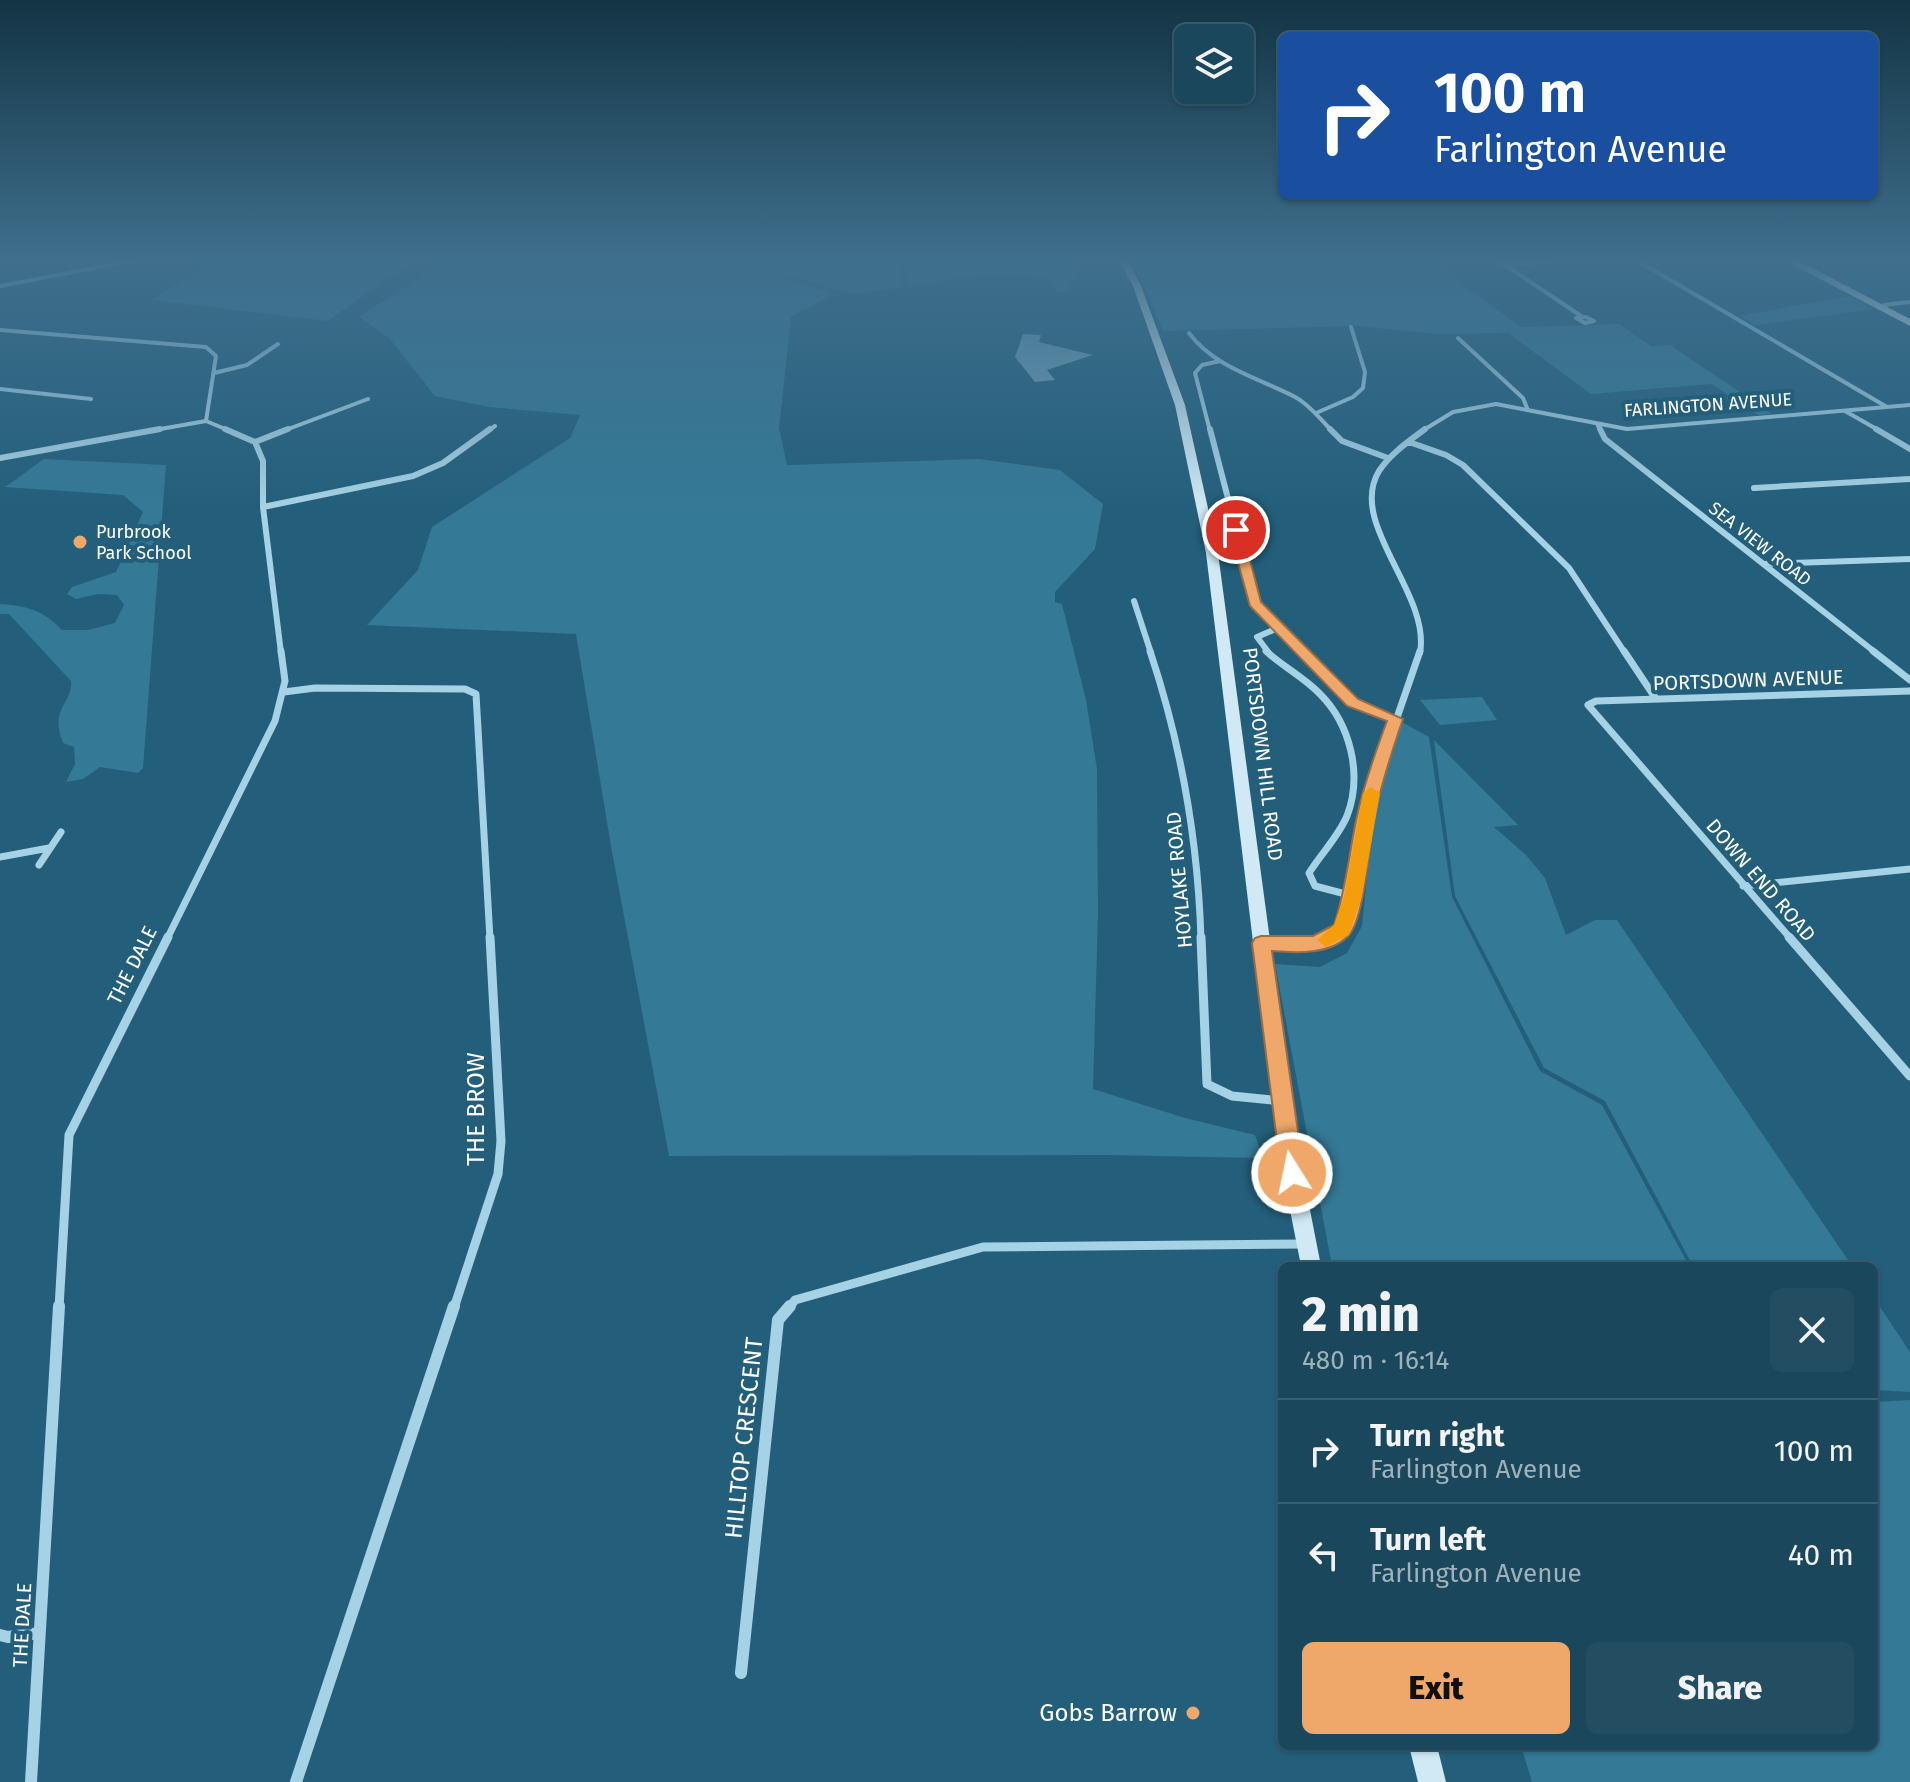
<!DOCTYPE html>
<html lang="en">
<head>
<meta charset="utf-8">
<style>
  body { margin:0; font-family:"Fira Sans",sans-serif; background:#234e62; color:#f1f3f6; height:100vh; display:flex; flex-direction:column; font-size:30px; white-space:nowrap }
  * { box-sizing:border-box; margin:0 }
  p { font-size:26px; color:#9fb2bb }
  .icon { flex:none; width:44px; height:44px; fill:none; stroke:currentColor; stroke-width:2; stroke-linecap:round; stroke-linejoin:round }
  .map { position:relative; flex:1; overflow:hidden }
  .panel { position:absolute; left:1278px; top:1262px; width:600px; height:488px; display:flex; flex-direction:column; background:#1a475c; border-radius:12px; box-shadow:0 2px 6px #0004,0 0 0 2px #385f72 }
  .panel>* { flex:none }
  .guide { position:absolute; left:1278px; top:32px; width:600px; height:168px; border-radius:12px; box-shadow:0 2px 6px #0004,0 0 0 2px #385f72; background:#1a4fa0; color:#fff; overflow:hidden }
  .tools { position:absolute; left:1174px; top:24px; display:grid; gap:16px }
  .tools a { display:grid; place-items:center; width:80px; height:80px; border-radius:12px; background:#1a475c; box-shadow:0 2px 6px #0004,0 0 0 2px #385f72; font-size:40px }
  .pin { position:absolute; display:grid; place-items:center; width:68px; height:68px; color:#fff; margin:-34px; border:4px solid #fff; border-radius:50%; box-shadow:0 2px 8px #0007 }
  .me { position:absolute; width:88px; margin:-44px; rotate:350deg; stroke-linejoin:round; filter:drop-shadow(0 0 6px #0008) }
  .turn { display:flex; align-items:center; gap:28px; height:168px; padding:0 24px; font-size:36px }
  .turn .icon { width:104px; height:104px; stroke-width:2.5 }
  .turn b { display:block; font-size:56px; line-height:68px }
  .round { display:grid; place-items:center; flex:none; width:84px; height:84px; border-radius:12px; background:#234e62 }
  .headline { display:flex; align-items:center; justify-content:space-between; height:136px; padding:0 24px }
  h1 { font-size:48px; font-weight:800; line-height:60px }
  .cta { display:flex; gap:16px; margin-top:auto; padding:16px 24px }
  .cta a { flex:1; height:92px; border-radius:12px; background:#efa86a; color:#111; font-size:32px; font-weight:800; line-height:92px; text-align:center }
  .cta a+a { background:#234e62; color:#f1f3f6 }
  ul { padding:0; list-style:none }
  li { display:flex; align-items:center; gap:24px; height:104px; padding:0 24px; border-top:2px solid #385f72 }
  li div { flex:1 }
  li b { display:block; font-size:30px }
  li em { font-style:normal }
  .map>svg:first-child { display:block }
  .green { fill:#347996 }
  .building { fill:#70a1b7 }
  .lines { fill:none; stroke-linecap:round; stroke-linejoin:round }
  .street-far4 { stroke:#a6d2e5; stroke-width:4 }
  .street-far3 { stroke:#a6d2e5; stroke-width:6 }
  .street-far2 { stroke:#a6d2e5; stroke-width:7 }
  .street-far1 { stroke:#a6d2e5; stroke-width:9 }
  .street { stroke:#a6d2e5; stroke-width:12 }
  .secondary { fill:#d0e9f4; fill-rule:evenodd }
  .primary { fill:#e7f4fc; fill-rule:evenodd }
  .route { fill:#efa86a; stroke:#9b6d45; stroke-width:2 }
  .slow { fill:#f59e0b }
  .poi-dot { fill:#efa86a; stroke:#235f7b; stroke-width:3 }
  .labels { text-anchor:middle; dominant-baseline:central; stroke-width:8; stroke-linejoin:round; paint-order:stroke }
  .far-street-label { font-size:18px; fill:#fff; stroke:#235f7b }
  .far-poi-label { font-size:18px; fill:#fff; stroke:#235f7b; text-anchor:start }
  .street-label { font-size:20px; fill:#fff; stroke:#235f7b }
  .near-street-label { font-size:24px; fill:#fff; stroke:#235f7b }
  .near-poi-label { font-size:24px; fill:#fff; stroke:#235f7b; text-anchor:end }
</style>
</head>
<body>
<div class="map">
<svg width="1910" height="1782" viewBox="0 0 1910 1782">
  <rect width="100%" height="100%" fill="#235f7b"/>
  <!-- green -->
  <path class="green" d="M217,258h200l-89,63 -176,-21z
    M450,258h308l-2,11 77,25 -42,23 -12,111 8,37 192,-6 81,11 43,34 -8,45 -40,43v10l7,2 24,96 11,69 1,145 -5,175 92,29 70,17 8,23 -159,-3 -435,1 -57,-304 -36,-218 -209,-9 51,-55 14,-43 138,-89 10,-23 -91,-8 -54,-11 -46,-58 -30,-21z
    M764,258h133l6,29 -50,7 -91,-25z
    M902,258h163l13,14 -11,20h-12l3,-4c-29,-30 -110,-7 -149,-1z
    M1132,258h295l94,69 99,-3 31,22 19,-1 102,69 -14,1 -46,-31 -121,10 -83,-61 -69,1 -82,-8 -194,5z
    M1849,296l25,13 -119,16 -15,-9z
    M44,459l122,6 -23,303 -5,5 -38,-6 -17,12 -17,3 9,-18 -1,-17 -11,-4c-14,-36 10,-39 8,-62l-62,-67h-9v-10c27,2 43,6 62,26h26l27,-7 9,-18 -7,-10 -19,-1 -22,5 -9,-5 5,-7 44,-15 27,-60 -20,-17 -118,-8z
    M1482,697l15,23 -57,5 -20,-25z
    M1400,721l29,16 23,160 88,174 62,34 87,161h-357l-57,-302 45,3 27,-14 15,-27 10,-102z
    M1434,740l84,85 -24,2 32,28 19,23 21,57 29,-15h22l235,346h-159l-88,-165 -61,-33 -89,-172z
    M1874,1298l36,54v40l-36,-2z
    M1910,1400v382h-378l-11,-36h353v-344z"/>
  <!-- building -->
  <path class="building" d="M1023,334l18,1 -2,7 54,13 -46,15 8,10 -20,2 -20,-25z"/>
  <g class="lines">
    <!-- street-far4 -->
    <path class="street-far4" d="M1495,258l86,58
      M1633,258l254,149
      M1506,265l77,-7
      M0,286l146,-28
      M1884,305l26,-3
      M1586,317l8,4 -9,2 -9,-5z
      M0,330l206,17 10,9 -10,65
      M1189,333c26,35 70,45 106,64 14,7 26,23 37,34
      M1458,338l65,60 4,10
      M214,373l33,-8 31,-21
      M0,389l91,10
      M1845,411l35,20
      M1316,413l37,-16 10,-9 2,-16 -14,-45
      M1598,426l3,5
      M149,431l57,-10 24,10
      M283,431l85,-32
      M488,431l7,-5
      M1210,431l-15,-58 7,-8 18,-4
      M1422,431l31,-19 43,-8 131,25 283,-24"/>
    <!-- street-far3 -->
    <path class="street-far3" d="M225,429l30,13 8,19v46l18,146
      M1210,429l45,174 49,50
      M1330,429l12,12 46,17
      M1600,429l5,10 271,214
      M1876,429l34,20
      M255,442l33,-13
      M1409,442l37,13 17,10 106,103 56,85
      M0,458l160,-29
      M1754,488l156,-9
      M263,507l150,-31 30,-13 47,-34
      M1764,564l146,-5
      M1134,601l17,52
      M1269,653l-12,-16 21,-9
      M1420,653c11,-60 -73,-129 -41,-182 11,-17 30,-30 46,-42"/>
    <!-- street-far2 -->
    <path class="street-far2" d="M1150,651c31,93 48,191 51,288
      M1266,651c17,16 38,26 54,43 30,30 43,80 27,122 -9,21 -26,38 -38,57l6,13 38,10
      M1302,651l51,51 42,17
      M1624,651l32,48
      M1873,651l37,29
      M284,692l31,-4 150,1 11,5 14,245
      M0,857l49,-9
      M39,865l22,-33
      M1743,886l167,-17
      M167,939l108,-218 10,-40 -4,-30
      M1330,939l13,-11 6,-12 23,-126 48,-139
      M1791,939l-203,-234 8,-4 314,-10"/>
    <!-- street-far1 -->
    <path class="street-far1" d="M1201,937l6,147 25,12 49,5
      M1789,937l121,139
      M1262,943l43,2 29,-8
      M59,1308l10,-173 99,-198
      M454,1308l44,-134 3,-33 -11,-204
      M789,1308l6,-8 188,-53 323,-3"/>
    <!-- street -->
    <path class="street" d="M0,1635l8,2 31,-4
      M741,1673l37,-353 12,-14
      M31,1782l28,-476
      M296,1782l158,-476"/>
    <!-- secondary -->
    <path class="secondary" d="M1118,258h8l15,28 44,119 33,148 80,596 23,117h-20l-23,-117 -72,-596 -31,-148 -42,-119z
      M1409,1746h28l9,36h-28z"/>
    <!-- primary -->
    <path class="primary" d="M1780,258h13l117,61v7z"/>
  </g>
  <!-- sky -->
  <linearGradient id="sky" x2="0" y2="1"><stop stop-color="#133444"/><stop offset="0.51" stop-color="#3f6f8d"/><stop offset="1" stop-color="#3f6f8d" stop-opacity="0"/></linearGradient>
  <rect width="1910" height="508" fill="url(#sky)"/>
  <!-- route -->
  <path class="route" d="M1236,527l6,3 19,72 97,97 45,20c-11,32 -21,63 -28,95 -6,27 -10,103 -26,121 -18,20 -53,18 -77,16l32,222 -4,7 -8,3 -8,-3 -3,-7 -29,-230 3,-5 6,-2h52l21,-11c12,-35 15,-72 23,-109 7,-32 18,-63 30,-95l-40,-15 -97,-100 -21,-76z"/>
  <!-- slow -->
  <path class="slow" d="M1371,787l9,6 -18,103 -13,39 -23,12 -9,-7 17,-15 10,-29 19,-103z"/>
  <!-- markers -->
  <g class="poi-dot">
    <circle cx="80" cy="542" r="8"/>
    <circle cx="1193" cy="1713" r="8"/>
  </g>
  <g class="labels">
    <!-- far-street labels -->
    <g class="far-street-label">
      <text transform="translate(1708 405) rotate(-4)">FARLINGTON AVENUE</text>
      <text transform="translate(1760 544) rotate(38)">SEA VIEW ROAD</text>
    </g>
    <!-- far-poi labels -->
    <g class="far-poi-label">
      <text x="96" y="532">Purbrook<tspan x="96" dy="21">Park School</tspan></text>
    </g>
    <!-- street labels -->
    <g class="street-label">
      <text transform="translate(1748 680) rotate(-2)">PORTSDOWN AVENUE</text>
      <text transform="translate(1263 754) rotate(83)">PORTSDOWN HILL ROAD</text>
      <text transform="translate(1179 880) rotate(-95)">HOYLAKE ROAD</text>
      <text transform="translate(1761 880) rotate(49)">DOWN END ROAD</text>
      <text transform="translate(132 965) rotate(-63)">THE DALE</text>
      <text transform="translate(22 1625) rotate(-87)">THE DALE</text>
    </g>
    <!-- near-street labels -->
    <g class="near-street-label">
      <text transform="translate(476 1109) rotate(-90)">THE BROW</text>
      <text transform="translate(744 1438) rotate(-84)">HILLTOP CRESCENT</text>
    </g>
    <!-- near-poi labels -->
    <g class="near-poi-label">
      <text x="1177" y="1713">Gobs Barrow</text>
    </g>
  </g>
</svg>
<div class="tools">
<a><svg class="icon" aria-label="layers" viewBox="0 0 24 24"><path d="M12 4l9 5-9 5-9-5zM3 14l9 5 9-5"/></svg></a>
</div>
<div class="pin" style="left:1236px;top:530px;background:#d93025"><svg class="icon" aria-label="arrive" viewBox="0 0 24 24"><path d="M6 21V4h12l-3 4 3 4H6"/></svg></div>
<svg class="me" style="left:1292px;top:1173px" viewBox="-20 -20 40 40"><circle r="17" fill="#efa86a" stroke="#fff" stroke-width="3"/><path d="M0-11L8 9 0 5-8 9z" fill="#fff"/></svg>
<div class="guide">
<div class="turn"><svg class="icon" aria-label="right" viewBox="0 0 24 24"><path d="M7 20v-9h11M14 6l5 5-5 5"/></svg><div><b>100 m</b>Farlington Avenue</div></div>
</div>
<section class="panel">
<div class="headline"><div><h1>2 min</h1><p>480 m · 16:14</p></div><a class="round"><svg class="icon" aria-label="close" viewBox="0 0 24 24"><path d="M6 6l12 12M18 6L6 18"/></svg></a></div>
<ul>
<li><svg class="icon" aria-label="right" viewBox="0 0 24 24"><path d="M7 20v-9h11M14 6l5 5-5 5"/></svg><div><b>Turn right</b><p>Farlington Avenue</p></div><em>100 m</em></li>
<li><svg class="icon" aria-label="left" viewBox="0 0 24 24"><path d="M17 20v-9H6M10 6l-5 5 5 5"/></svg><div><b>Turn left</b><p>Farlington Avenue</p></div><em>40 m</em></li>
</ul>
<div class="cta"><a>Exit</a><a>Share</a></div>
</section>
</div>
</body>
</html>
